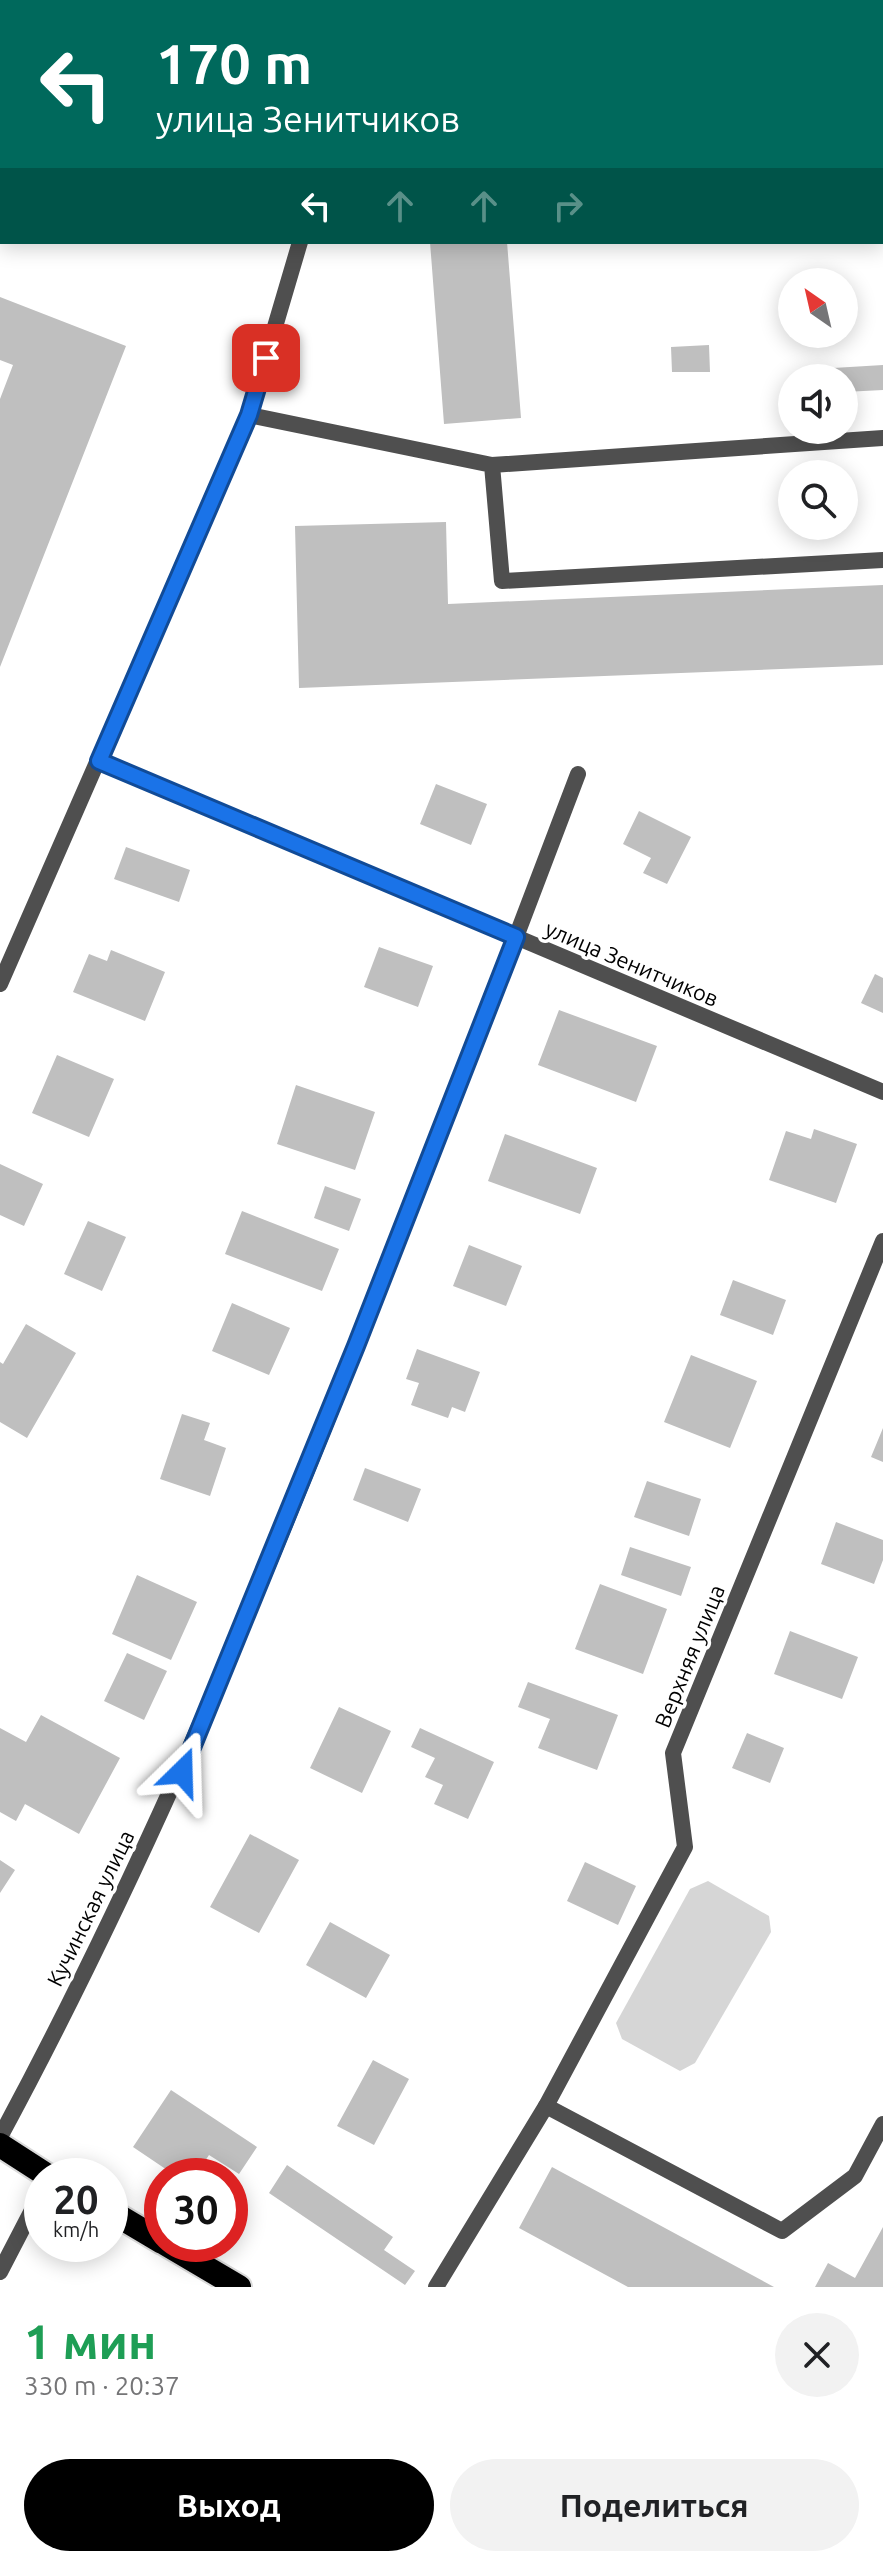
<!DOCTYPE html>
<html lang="ru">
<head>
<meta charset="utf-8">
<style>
  body { margin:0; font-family:Ubuntu,sans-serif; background:#f2f2f2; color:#202124; height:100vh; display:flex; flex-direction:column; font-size:30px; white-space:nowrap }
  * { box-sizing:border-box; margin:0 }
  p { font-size:26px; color:#757577 }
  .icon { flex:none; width:44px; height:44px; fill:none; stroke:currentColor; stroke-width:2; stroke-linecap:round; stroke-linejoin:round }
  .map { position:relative; height:2287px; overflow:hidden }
  .details { display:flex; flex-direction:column; background:#fff; flex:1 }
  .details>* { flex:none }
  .top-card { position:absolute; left:0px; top:0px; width:884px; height:244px; box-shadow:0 4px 20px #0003; background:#00695c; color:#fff; overflow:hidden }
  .needle { width:52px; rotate:326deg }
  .fabs { position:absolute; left:778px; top:268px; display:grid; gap:16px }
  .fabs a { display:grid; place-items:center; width:80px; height:80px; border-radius:50%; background:#fff; box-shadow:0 4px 20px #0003; font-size:40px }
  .speed { position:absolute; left:24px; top:2158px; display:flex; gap:16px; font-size:40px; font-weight:700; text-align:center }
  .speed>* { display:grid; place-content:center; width:104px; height:104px; border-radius:50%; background:#fff; box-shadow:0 4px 20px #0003; line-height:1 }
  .speed small { font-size:20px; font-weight:400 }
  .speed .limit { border:12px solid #d22; background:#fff; color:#111 }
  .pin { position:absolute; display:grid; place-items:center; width:68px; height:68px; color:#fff; margin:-34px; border-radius:16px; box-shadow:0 4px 12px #0006 }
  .me { position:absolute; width:88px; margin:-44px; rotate:22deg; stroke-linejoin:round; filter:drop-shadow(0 0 6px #0008) }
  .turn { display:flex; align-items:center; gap:28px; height:168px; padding:0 24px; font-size:36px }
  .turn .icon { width:104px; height:104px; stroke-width:2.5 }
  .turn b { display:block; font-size:56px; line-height:68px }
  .lanes { display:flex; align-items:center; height:76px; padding:0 24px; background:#0003; justify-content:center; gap:40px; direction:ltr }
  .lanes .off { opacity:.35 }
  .round { display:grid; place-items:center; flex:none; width:84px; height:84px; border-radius:42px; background:#f2f2f2 }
  .head { display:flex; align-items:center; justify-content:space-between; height:136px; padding:0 24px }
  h1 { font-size:48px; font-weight:700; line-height:60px; color:#1e9e55 }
  .cta { display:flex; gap:16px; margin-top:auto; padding:16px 24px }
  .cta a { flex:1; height:92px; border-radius:48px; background:#000; color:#fff; font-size:32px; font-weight:700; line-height:92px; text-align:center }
  .cta a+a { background:#f2f2f2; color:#202124 }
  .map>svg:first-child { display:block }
  .green { fill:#d6d6d6 }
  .building { fill:#bfbfbf }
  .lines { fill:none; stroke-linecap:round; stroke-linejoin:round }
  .highway-casing { stroke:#dbdbdb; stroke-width:28 }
  .lane { stroke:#4f4f4f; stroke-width:16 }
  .street { stroke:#4f4f4f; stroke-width:16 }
  .highway { stroke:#000; stroke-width:24 }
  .route-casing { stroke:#114b97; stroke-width:20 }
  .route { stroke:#1a73e8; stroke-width:14 }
  .labels { text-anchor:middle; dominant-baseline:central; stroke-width:7; stroke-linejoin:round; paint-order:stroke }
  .street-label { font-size:22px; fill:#000; stroke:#fff }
</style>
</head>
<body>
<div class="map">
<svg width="883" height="2287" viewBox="0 0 883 2287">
  <rect width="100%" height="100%" fill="#fff"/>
  <!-- green -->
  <path class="green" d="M708,1881l61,35 2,16 -76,131 -15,8 -58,-32 -6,-16 74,-134z"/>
  <!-- building -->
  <path class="building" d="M430,242h77l14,176 -77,6z
    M0,297l126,49 -126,321v-268l13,-34 -13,-5z
    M709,345l1,27h-38l-1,-25z
    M883,365v25l-39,2v-14h-44v-8z
    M446,522l2,82 435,-19v80l-584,23 -4,-162z
    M436,784l51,20 -16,41 -51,-21z
    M639,811l52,26 -24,47 -24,-11 8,-15 -28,-14z
    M126,847l64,23 -11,32 -65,-23z
    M379,947l54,19 -15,41 -54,-20z
    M111,950l54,22 -20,49 -72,-29 16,-38 18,7z
    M875,974l8,4v35l-22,-10z
    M559,1010l98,36 -21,56 -98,-37z
    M57,1055l57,24 -25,58 -57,-24z
    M296,1085l79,27 -20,58 -78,-26z
    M814,1129l43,15 -21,59 -67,-23 17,-49 25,8z
    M505,1134l92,34 -17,46 -92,-33z
    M0,1164l43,20 -19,42 -24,-11z
    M325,1186l36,13 -12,32 -35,-13z
    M242,1211l97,38 -17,42 -97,-37z
    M88,1221l38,16 -24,54 -38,-17z
    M469,1245l53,21 -16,40 -53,-20z
    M733,1280l53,20 -13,35 -53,-20z
    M232,1303l58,25 -21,47 -57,-24z
    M26,1324l50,29 -49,85 -27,-16v-60l3,2z
    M417,1349l63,23 -15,40 -13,-5 -4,11 -37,-13 8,-22 -13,-4z
    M691,1355l66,26 -27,67 -66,-26z
    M182,1414l28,9 -6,17 22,8 -16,48 -50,-17z
    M883,1428v34l-12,-5z
    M365,1468l56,21 -13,33 -55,-22z
    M647,1481l54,18 -12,37 -55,-19z
    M836,1522l47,18v20l-9,24 -53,-20z
    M630,1547l61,20 -10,29 -60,-21z
    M137,1575l60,27 -26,58 -59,-26z
    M600,1584l67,25 -24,65 -68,-25z
    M790,1631l68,26 -16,42 -68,-25z
    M127,1653l40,18 -23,49 -40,-19z
    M528,1682l90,33 -21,55 -59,-22 12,-29 -32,-12z
    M339,1707l52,24 -29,62 -52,-25z
    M41,1715l79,43 -41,76 -54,-30 -9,17 -16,-9v-84l26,14z
    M420,1728l74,34 -26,57 -34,-15 9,-19 -18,-8 10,-19 -24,-11z
    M747,1733l37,15 -14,35 -38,-15z
    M250,1834l49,26 -40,73 -49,-26z
    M0,1860l15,10 -15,23z
    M585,1862l51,24 -18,39 -51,-24z
    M330,1922l60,33 -24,43 -60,-33z
    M373,2060l36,19 -35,66 -37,-19z
    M171,2090l86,57 -18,27 -30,-19 -14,21h-19l-43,-29z
    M287,2165l106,72 -9,13 31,21 -10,14 -136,-92z
    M552,2167l222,120h-146l-109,-59z
    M883,2227v60h-68l13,-24 27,15z"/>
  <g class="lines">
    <defs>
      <path id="highway" d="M0,2145l48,31
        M110,2211l52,31
        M166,2244l73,43"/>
    </defs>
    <!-- highway casing -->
    <use href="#highway" class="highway-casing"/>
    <!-- lane -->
    <path class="lane" d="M249,415l243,50 391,-27
      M492,465l10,116 381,-21
      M516,937l62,-163
      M546,2106l236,125 73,-55 28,-52"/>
    <!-- street -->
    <path class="street" d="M371,2v-2
      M99,761l784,331
      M0,984l249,-569 51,-173
      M0,2137c207,-384 358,-794 516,-1200
      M0,2272l42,-81
      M436,2287l110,-181 139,-259 -12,-94 210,-512"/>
    <!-- highway -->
    <use href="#highway" class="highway"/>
  </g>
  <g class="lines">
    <defs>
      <path id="route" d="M182,1772l174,-426 160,-409 -417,-176 150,-346 17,-57"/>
    </defs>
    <!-- route casing -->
    <use href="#route" class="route-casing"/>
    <!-- route -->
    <use href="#route" class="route"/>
  </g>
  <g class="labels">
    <!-- street labels -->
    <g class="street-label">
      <text transform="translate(632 963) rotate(23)">улица Зенитчиков</text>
      <text transform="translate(689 1656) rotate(-68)">Верхняя улица</text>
      <text transform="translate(90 1908) rotate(-64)">Кучинская улица</text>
    </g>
  </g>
</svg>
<div class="fabs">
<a><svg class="needle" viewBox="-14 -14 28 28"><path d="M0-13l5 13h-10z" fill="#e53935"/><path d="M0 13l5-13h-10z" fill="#757577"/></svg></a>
<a><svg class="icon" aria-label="sound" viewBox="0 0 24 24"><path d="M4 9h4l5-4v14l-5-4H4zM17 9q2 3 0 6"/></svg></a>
<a><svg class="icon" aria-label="search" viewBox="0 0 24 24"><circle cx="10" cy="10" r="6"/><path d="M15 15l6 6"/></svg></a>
</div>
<div class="speed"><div>20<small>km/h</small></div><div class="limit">30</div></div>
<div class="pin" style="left:266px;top:358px;background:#d93025"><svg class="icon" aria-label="arrive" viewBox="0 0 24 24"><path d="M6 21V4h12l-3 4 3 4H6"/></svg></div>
<svg class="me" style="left:182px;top:1772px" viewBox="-20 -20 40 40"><path d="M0-17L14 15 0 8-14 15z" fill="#1a73e8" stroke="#fff" stroke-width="4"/></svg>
<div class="top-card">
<div class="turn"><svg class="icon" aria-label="left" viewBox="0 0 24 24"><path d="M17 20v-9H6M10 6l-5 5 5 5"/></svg><div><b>170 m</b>улица Зенитчиков</div></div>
<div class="lanes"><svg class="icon" aria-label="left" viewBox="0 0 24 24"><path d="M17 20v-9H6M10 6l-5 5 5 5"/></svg><svg class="icon off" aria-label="ahead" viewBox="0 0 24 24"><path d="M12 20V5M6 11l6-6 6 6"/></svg><svg class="icon off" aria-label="ahead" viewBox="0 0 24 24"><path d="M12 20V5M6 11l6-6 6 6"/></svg><svg class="icon off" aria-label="right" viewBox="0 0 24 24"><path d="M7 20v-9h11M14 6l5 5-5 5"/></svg></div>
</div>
</div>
<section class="details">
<div class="head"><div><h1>1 мин</h1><p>330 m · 20:37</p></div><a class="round"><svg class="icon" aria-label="close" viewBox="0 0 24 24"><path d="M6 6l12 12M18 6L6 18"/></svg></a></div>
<div class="cta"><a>Выход</a><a>Поделиться</a></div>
</section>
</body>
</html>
